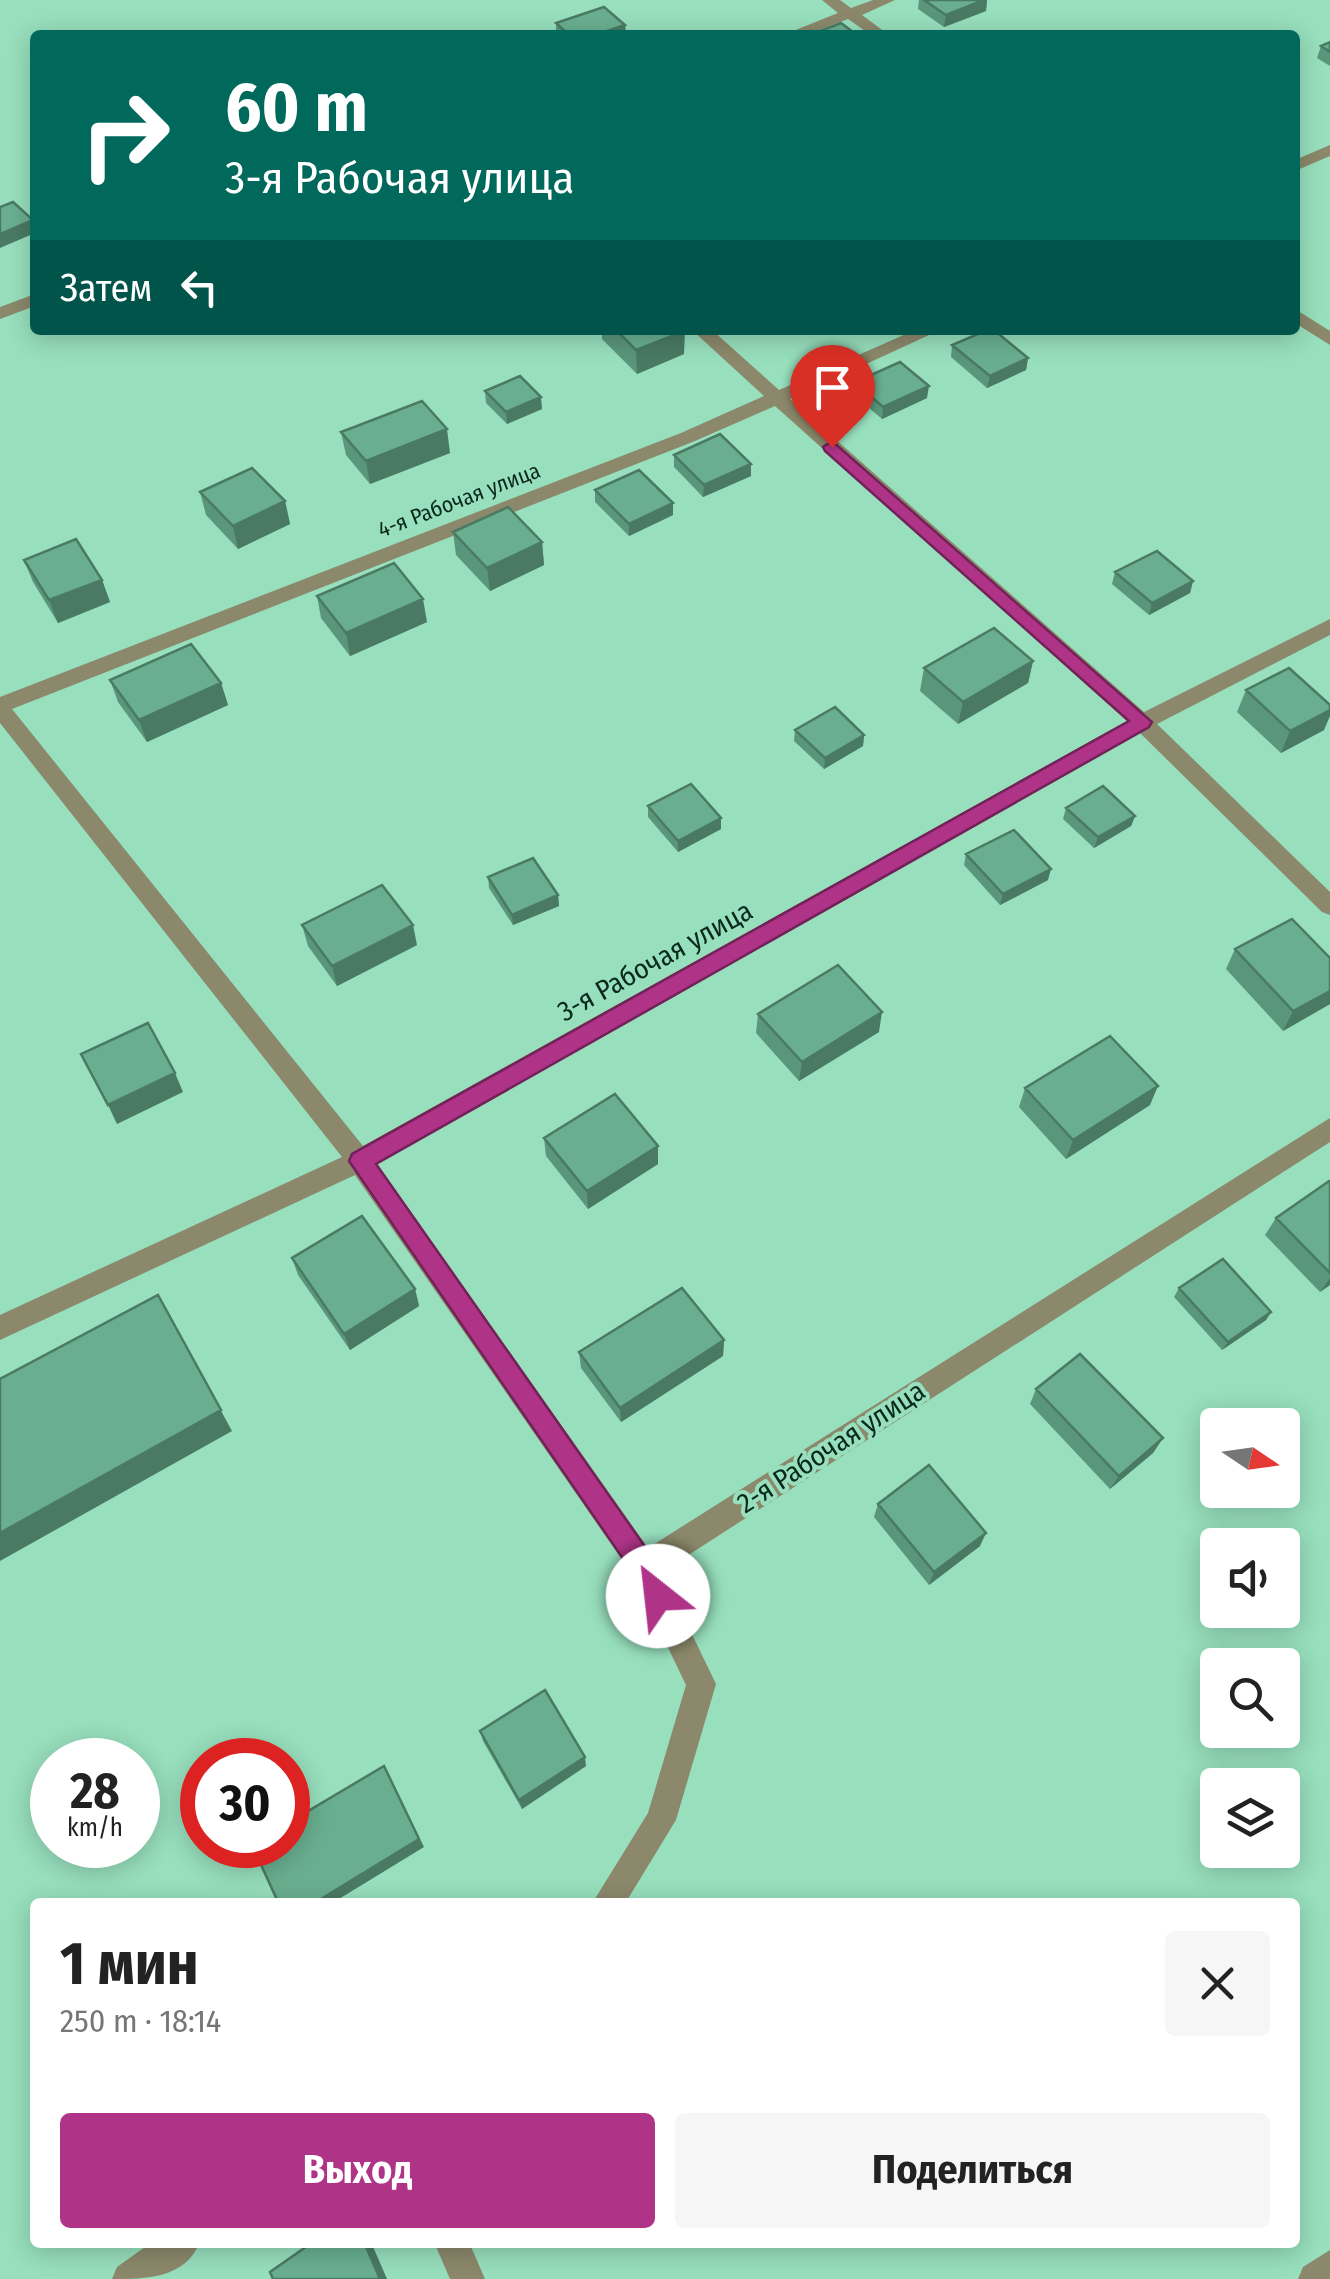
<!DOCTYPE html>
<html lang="ru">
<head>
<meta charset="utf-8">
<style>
  body { margin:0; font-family:"Fira Sans Condensed",sans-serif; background:#f6f6f6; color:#222; height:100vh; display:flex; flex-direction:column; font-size:38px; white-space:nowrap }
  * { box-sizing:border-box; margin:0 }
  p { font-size:32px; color:#767676 }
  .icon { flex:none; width:55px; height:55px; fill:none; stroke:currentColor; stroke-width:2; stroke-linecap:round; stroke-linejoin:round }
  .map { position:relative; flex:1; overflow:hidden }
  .side { position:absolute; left:30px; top:1898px; width:1270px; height:350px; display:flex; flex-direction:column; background:#fff; border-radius:10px; box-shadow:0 5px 25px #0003 }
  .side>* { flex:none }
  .hud { position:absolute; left:30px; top:30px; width:1270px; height:305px; border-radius:10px; box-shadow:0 5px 25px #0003; background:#00695c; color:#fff; overflow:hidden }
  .needle { width:65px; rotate:103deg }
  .fabs { position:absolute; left:1200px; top:1408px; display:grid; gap:20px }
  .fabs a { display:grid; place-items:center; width:100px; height:100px; border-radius:10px; background:#fff; box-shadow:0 5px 25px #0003; font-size:50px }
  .speed { position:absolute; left:30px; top:1738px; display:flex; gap:20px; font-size:50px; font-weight:700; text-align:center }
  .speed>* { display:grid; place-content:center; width:130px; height:130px; border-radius:50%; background:#fff; box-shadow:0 5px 25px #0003; line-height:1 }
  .speed small { font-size:25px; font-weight:400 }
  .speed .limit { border:15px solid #d22; background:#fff; color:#111 }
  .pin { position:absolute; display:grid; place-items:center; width:85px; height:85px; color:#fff; margin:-102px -42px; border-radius:50% 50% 50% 0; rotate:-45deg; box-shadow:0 0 10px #0007 }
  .pin .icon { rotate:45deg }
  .me { position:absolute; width:110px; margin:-55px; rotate:331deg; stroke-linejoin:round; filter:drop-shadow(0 0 8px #0008) }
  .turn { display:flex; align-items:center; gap:35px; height:210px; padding:0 30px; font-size:45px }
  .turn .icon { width:130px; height:130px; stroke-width:2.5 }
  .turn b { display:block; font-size:70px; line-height:85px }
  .then { display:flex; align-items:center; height:95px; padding:0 30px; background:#0003; gap:20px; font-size:38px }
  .round { display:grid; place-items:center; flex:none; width:105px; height:105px; border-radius:10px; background:#f6f6f6 }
  .summary { display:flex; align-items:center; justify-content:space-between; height:170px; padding:0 30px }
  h1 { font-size:60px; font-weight:700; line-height:75px }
  .primary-button { display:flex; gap:20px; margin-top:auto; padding:20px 30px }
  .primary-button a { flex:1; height:115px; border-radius:10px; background:#af3488; color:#fff; font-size:40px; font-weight:700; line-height:115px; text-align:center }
  .primary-button a+a { background:#f6f6f6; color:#222 }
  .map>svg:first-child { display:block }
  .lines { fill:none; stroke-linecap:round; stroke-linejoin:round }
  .lane { fill:#8b886b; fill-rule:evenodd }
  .street { fill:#8b886b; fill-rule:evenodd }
  .wall { fill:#5a967b }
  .shaded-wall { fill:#4a7a64 }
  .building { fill:#69af8f; stroke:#4a7a64; stroke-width:2.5 }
  .route { fill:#af3488; stroke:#722258; stroke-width:2.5 }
  .labels { text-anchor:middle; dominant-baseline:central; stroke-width:8; stroke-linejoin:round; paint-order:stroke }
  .far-street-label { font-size:22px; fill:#0a281c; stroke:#97dfbd }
  .street-label { font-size:28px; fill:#0a281c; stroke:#97dfbd }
</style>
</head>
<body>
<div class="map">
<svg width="1330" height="2279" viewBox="0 0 1330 2279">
  <rect width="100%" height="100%" fill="#97dfbd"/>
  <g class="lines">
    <!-- lane -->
    <path class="lane" d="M434,2242h35l16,37h-35z"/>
    <!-- street -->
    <path class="street" d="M822,0h18l11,8 22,-8h22l-33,15 27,20h-18l-23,-16 -42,16h-23l55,-22z
      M1330,145v11l-35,15v-11z
      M35,294v12l-35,13v-12z
      M1295,309l35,22v14l-35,-22z
      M692,330h20l67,60 136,-60h25l-150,69 354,313 186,-93v16l-173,89 173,168v23l-8,-3 -182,-179 -763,431 271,384 682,-430v24l-668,430 54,112 -40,136 -50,82h-33l55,-89 38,-128 -52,-108 -279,-402 -355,165v-25l342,-158 -342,-434v-26l681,-264 83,-37zM775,406l352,315 -764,425 -351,-437 683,-268z
      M152,2242h48c-15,37 -55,37 -88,37l5,-12z
      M1330,2250v29h-32l5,-12z"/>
  </g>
  <!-- wall -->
  <path class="wall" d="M919,0h68l-1,11 -42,16 -26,-18z
    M556,23l69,2 1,10h-70z
    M1330,42v24l-13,-8 4,-12z
    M602,330h82v24l-47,20 -35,-35z
    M952,345l76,13 -2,12 -39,18 -36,-31z
    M855,382l72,16 -45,21 -28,-24z
    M485,391l57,18 -35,15 -21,-21z
    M341,432l109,21 -80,31 -24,-29z
    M674,455l77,9v12l-48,21 -29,-30z
    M595,490l78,13v12l-44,21 -34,-34z
    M200,492l85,9 5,23 -52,25 -32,-34z
    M453,532l89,10 2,23 -54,26 -34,-36z
    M24,560l78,20 8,22 -52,21 -25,-41z
    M1115,572l78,9 -3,12 -41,22 -37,-31z
    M317,596l110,26 -77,34 -29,-38z
    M1033,661l-5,22 -70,41 -38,-33 4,-23z
    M110,680l111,3 7,22 -81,37 -29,-40z
    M1246,690l78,40 -43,23 -44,-41z
    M795,730l69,5 -1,11 -39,23 -30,-28z
    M648,806l73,23 -43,23 -30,-35z
    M1066,808l69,8 -4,10 -37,22 -31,-29z
    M966,854l82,26 -48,25 -36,-40z
    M488,877l70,18 1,11 -46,19 -24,-37z
    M302,925l115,20 -80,41 -29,-40z
    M1235,949l95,9v46l-47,27 -57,-62z
    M758,1014l121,18 -80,49 -43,-48z
    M1025,1088l125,17 -84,54 -47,-52z
    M544,1138l114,26 -70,45 -42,-53z
    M1330,1182v103l-10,7 -55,-57 11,-17z
    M292,1258l123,31 4,17 -69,44 -52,-75z
    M1179,1288l92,24 -5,8 -44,30 -48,-53z
    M724,1340l-1,16 -102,66 -40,-54 -2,-16z
    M1036,1389l127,49 -10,15 -43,36 -80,-85z
    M878,1504l102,42 -51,39 -55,-68z
    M480,1731l106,35 -64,43 -39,-68z"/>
  <!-- shaded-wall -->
  <path class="shaded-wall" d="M984,0h3l-1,11 -42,16 2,-12z
    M625,25l1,10h-31z
    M33,220l2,13 -35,15v-14z
    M685,331l-1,23 -47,20 -1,-24z
    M1028,358l-2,12 -39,18 3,-12z
    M929,386l-2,12 -45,21 1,-12z
    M541,397l1,12 -35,15 -1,-12z
    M447,429l3,24 -80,31 -4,-23z
    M751,464v12l-48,21 1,-12z
    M285,501l5,23 -52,25 -5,-23z
    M673,503v12l-44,21v-12z
    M542,542l2,23 -54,26 -3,-23z
    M102,580l8,22 -52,21 -9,-23z
    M1193,581l-3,12 -41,22 3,-12z
    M423,599l4,23 -77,34 -4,-23z
    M1033,661l-5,22 -70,41 5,-22z
    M221,683l7,22 -81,37 -8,-22z
    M1330,710v6l-6,14 -43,23 9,-22z
    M864,735l-1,11 -39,23 1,-11z
    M1135,816l-4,10 -37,22 4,-11z
    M721,818v11l-43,23v-11z
    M1051,869l-3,11 -48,25 3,-11z
    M558,895l1,11 -46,19 -1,-10z
    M413,925l4,20 -80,41 -5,-20z
    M1330,991v13l-47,27 10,-20z
    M882,1012l-3,20 -80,49 3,-19z
    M175,1073l8,19 -66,32 -9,-19z
    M1158,1086l-8,19 -84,54 7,-19z
    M658,1146v18l-70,45 -1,-18z
    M1330,1278v7l-10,7z
    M415,1289l4,17 -69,44 -6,-16z
    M158,1295l74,136 -232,130v-28z
    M1271,1312l-5,8 -44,30 6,-8z
    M724,1340l-1,16 -102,66 -1,-14z
    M1163,1438l-10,15 -43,36 9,-13z
    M986,1533l-6,13 -51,39 5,-13z
    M585,1757l1,9 -64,43 -3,-9z
    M384,1766l40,81 -90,55h-18z
    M364,2242h7l16,37h-7z"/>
  <!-- building -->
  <path class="building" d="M924,0h60l-38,15z
    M604,7l21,18 -30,10h-26l-13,-12z
    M841,23l16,12h-47z
    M1330,42v10l-9,-6z
    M13,202l20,18 -33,14v-27z
    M616,330h68l1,1 -49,19z
    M987,330h7l34,28 -38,18 -38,-31z
    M900,362l29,24 -46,21 -28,-25z
    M520,376l21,21 -35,15 -21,-21z
    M422,401l25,28 -81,32 -25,-29z
    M720,434l31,30 -47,21 -30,-30z
    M252,468l33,33 -52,25 -33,-34z
    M639,470l34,33 -44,21 -34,-34z
    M508,507l34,35 -55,26 -34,-36z
    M76,539l26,41 -53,20 -25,-40z
    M1157,551l36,30 -41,22 -37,-31z
    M394,563l29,36 -77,34 -29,-37z
    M994,628l39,33 -70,41 -39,-34z
    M191,644l30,39 -82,37 -29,-40z
    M1289,668l41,37v5l-40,21 -44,-41z
    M835,707l29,28 -39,23 -30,-28z
    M691,784l30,34 -43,23 -30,-35z
    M1103,786l32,30 -37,21 -32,-29z
    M1014,830l37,39 -48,25 -37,-40z
    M533,858l25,37 -46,20 -24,-38z
    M382,885l31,40 -81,41 -30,-41z
    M1292,919l38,39v33l-37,20 -58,-62z
    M838,965l44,47 -80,50 -44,-48z
    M148,1023l27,50 -67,32 -27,-51z
    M1110,1036l48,50 -85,54 -48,-52z
    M615,1094l43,52 -71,45 -43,-53z
    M1329,1181l1,1v91l-54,-55z
    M362,1216l53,73 -71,45 -52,-76z
    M1223,1259l48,53 -43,30 -49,-54z
    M682,1288l42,52 -104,68 -41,-56z
    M158,1295l63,115 -221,123v-154z
    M1080,1354l83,84 -44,38 -83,-87z
    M929,1465l57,68 -52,39 -56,-68z
    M545,1690l40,67 -66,43 -39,-69z
    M384,1766l35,73 -103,63h-38l-26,-57h36v-22z
    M313,2242h51l16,37h-107l-3,-7z"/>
  <!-- route -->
  <path class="route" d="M832,441l320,281 -3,5 -773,437 277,394 18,38 -3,9 -10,4 -9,-4 -14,-29 -286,-415 3,-7 777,-433 -304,-270 -2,-4z"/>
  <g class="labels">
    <!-- far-street labels -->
    <g class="far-street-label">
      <text transform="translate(459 500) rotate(-21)">4-я Рабочая улица</text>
    </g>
    <!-- street labels -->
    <g class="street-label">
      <text transform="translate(655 961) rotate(-29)">3-я Рабочая улица</text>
      <text transform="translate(831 1447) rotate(-33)">2-я Рабочая улица</text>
    </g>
  </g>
</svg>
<div class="fabs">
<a><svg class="needle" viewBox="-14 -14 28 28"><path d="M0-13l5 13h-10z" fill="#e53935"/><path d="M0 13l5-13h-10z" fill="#767676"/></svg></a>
<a><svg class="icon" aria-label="sound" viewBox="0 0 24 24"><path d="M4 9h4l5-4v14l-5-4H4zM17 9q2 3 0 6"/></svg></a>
<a><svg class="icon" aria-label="search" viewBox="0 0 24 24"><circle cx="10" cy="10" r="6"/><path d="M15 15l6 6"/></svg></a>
<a><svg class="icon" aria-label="layers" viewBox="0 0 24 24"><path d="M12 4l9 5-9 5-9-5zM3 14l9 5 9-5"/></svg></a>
</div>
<div class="speed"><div>28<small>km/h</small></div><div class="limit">30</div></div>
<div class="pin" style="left:832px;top:447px;background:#d93025"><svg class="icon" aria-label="arrive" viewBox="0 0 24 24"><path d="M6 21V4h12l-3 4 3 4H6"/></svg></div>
<svg class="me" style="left:658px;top:1596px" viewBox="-20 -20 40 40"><circle r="19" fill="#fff"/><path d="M0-13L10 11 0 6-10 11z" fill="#af3488"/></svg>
<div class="hud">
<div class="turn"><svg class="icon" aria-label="right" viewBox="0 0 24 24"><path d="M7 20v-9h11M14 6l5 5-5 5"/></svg><div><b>60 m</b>3-я Рабочая улица</div></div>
<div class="then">Затем<svg class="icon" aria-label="left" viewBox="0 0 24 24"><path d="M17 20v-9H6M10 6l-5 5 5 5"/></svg></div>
</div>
<section class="side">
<div class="summary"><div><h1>1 мин</h1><p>250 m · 18:14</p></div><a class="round"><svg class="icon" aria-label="close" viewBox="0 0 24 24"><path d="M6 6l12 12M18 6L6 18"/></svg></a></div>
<div class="primary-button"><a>Выход</a><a>Поделиться</a></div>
</section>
</div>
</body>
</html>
